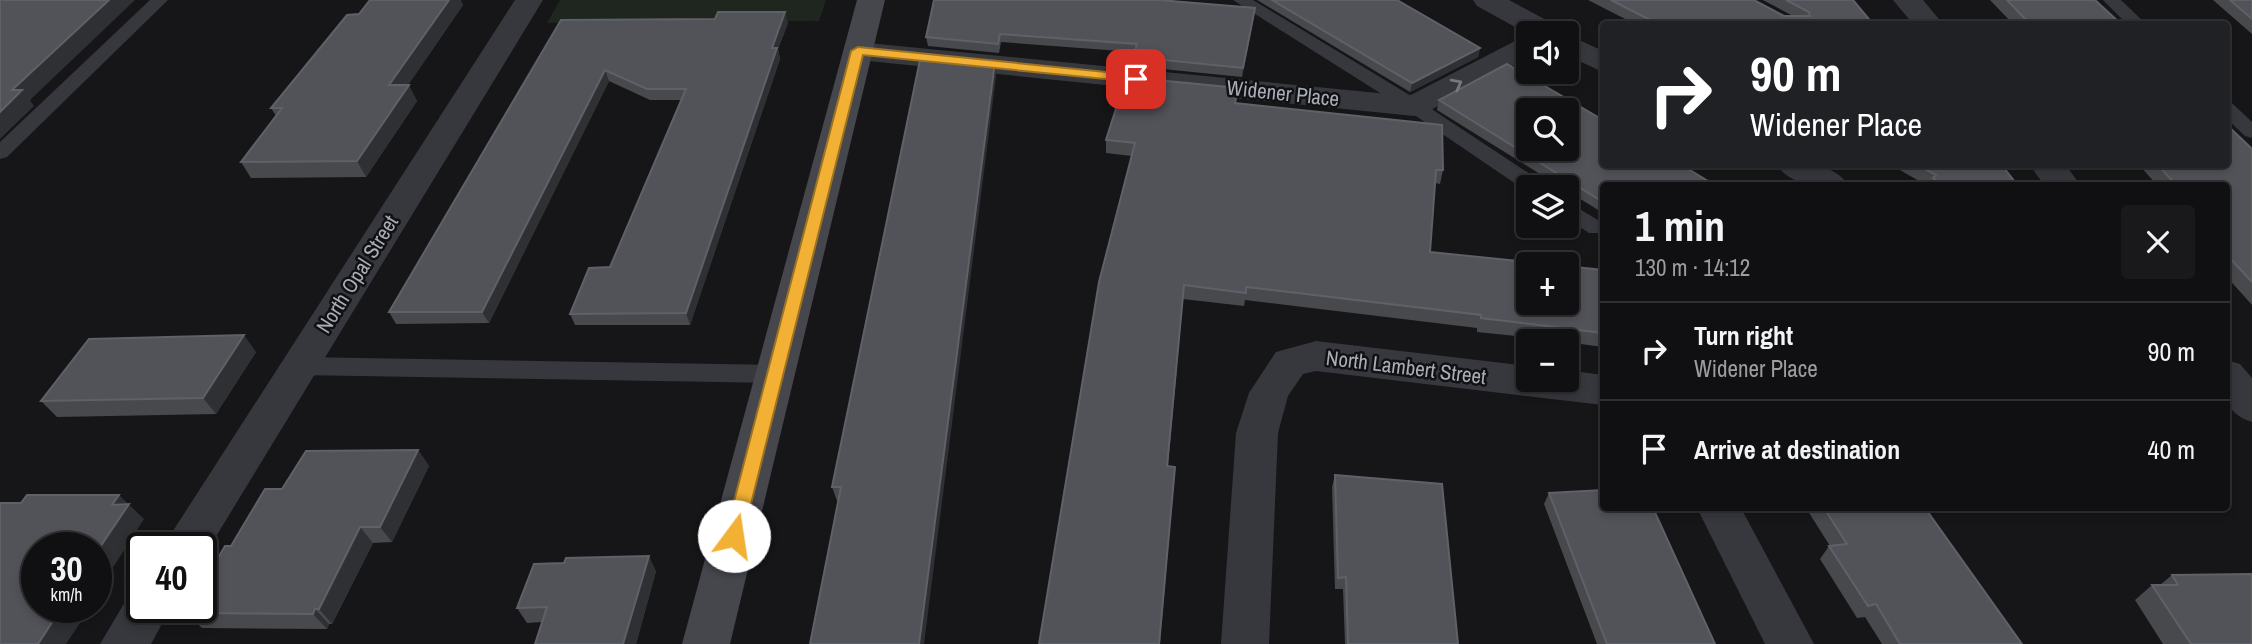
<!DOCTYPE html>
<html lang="en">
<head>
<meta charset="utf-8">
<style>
  body { margin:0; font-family:"Archivo Narrow",sans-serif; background:#19191b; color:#f1f3f6; height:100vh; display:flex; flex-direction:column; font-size:26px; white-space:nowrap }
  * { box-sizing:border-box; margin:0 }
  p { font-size:23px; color:#9c9d9f }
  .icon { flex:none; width:38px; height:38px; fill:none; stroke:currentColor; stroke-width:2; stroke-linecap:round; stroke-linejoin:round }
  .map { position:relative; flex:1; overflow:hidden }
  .panel { position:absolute; left:1600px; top:182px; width:630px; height:329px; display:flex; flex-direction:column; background:#101012; border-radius:7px; box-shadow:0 4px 10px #0003,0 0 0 2px #303032 }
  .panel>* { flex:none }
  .hud { position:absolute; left:1600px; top:21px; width:630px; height:147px; border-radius:7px; box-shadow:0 4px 10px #0003,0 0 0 2px #303032; background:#202124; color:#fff; overflow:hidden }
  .fabs { position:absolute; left:1516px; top:21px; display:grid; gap:14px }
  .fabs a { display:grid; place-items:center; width:63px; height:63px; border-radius:7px; background:#101012; box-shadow:0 4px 10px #0003,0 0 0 2px #303032; font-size:35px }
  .speed { position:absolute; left:21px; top:532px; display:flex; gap:14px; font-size:35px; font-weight:700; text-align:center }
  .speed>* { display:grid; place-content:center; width:91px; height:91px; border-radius:50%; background:#101012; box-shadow:0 4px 10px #0003,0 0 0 2px #303032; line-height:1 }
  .speed small { font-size:18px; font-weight:400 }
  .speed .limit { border:4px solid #111; border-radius:10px; background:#fff; color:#111 }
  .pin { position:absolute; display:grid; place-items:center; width:60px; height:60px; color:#fff; margin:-30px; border-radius:14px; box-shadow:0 4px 10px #0006 }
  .me { position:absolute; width:77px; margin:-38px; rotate:14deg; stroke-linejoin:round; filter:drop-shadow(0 0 5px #0008) }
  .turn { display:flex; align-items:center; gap:24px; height:147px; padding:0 35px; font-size:32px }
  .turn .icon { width:91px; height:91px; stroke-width:2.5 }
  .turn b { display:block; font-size:49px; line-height:60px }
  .round { display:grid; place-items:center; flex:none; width:74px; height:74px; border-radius:7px; background:#19191b }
  .head { display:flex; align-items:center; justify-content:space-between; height:119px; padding:0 35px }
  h1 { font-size:42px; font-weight:700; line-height:52px }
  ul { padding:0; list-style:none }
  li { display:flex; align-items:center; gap:21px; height:98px; padding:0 35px; border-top:2px solid #303032 }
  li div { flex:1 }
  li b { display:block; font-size:26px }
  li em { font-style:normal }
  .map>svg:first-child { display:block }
  .green { fill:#1e261f }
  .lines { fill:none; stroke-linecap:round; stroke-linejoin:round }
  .lane { fill:#37383d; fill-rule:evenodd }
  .street { fill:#37383d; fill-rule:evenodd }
  .secondary { fill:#45474d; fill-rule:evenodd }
  .wall { fill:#47494d }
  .shaded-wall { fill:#2f3033 }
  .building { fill:#525359; stroke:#5f6168; stroke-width:2; fill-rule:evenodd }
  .oneway { stroke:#757881 }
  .route { fill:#f2b134; stroke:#9d7322; stroke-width:2 }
  .labels { text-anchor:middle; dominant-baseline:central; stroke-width:5; stroke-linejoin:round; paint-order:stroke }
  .street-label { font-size:21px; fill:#a8adb8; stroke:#111113 }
</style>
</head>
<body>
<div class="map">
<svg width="2252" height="644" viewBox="0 0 2252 644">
  <rect width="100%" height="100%" fill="#161618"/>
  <!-- green -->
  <path class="green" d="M560,0h266l-7,21 -272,2z"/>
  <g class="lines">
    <!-- lane -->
    <path class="lane" d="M150,0h18l-161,157 -7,2v-17z
      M1233,0h20l168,102 121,80 3,5h-17v5l-121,-82z
      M2103,0h18l25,24h-19z
      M2226,102l7,2 19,18v16l-7,-2 -19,-18z
      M1566,201l37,22v10h-14l-23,-15z
      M299,357l477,8 8,3 4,6 -4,6 -8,3 -477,-8 -8,-3 -4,-6 4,-6z"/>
    <!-- street -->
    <path class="street" d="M515,0h28l-342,561v-13h-39z
      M1473,0h36l50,27 4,6 -35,1 -51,-28z
      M1893,0h30l20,24h-30z
      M1566,34l37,17v21l-37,-17z
      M1528,37v21l-103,55 -11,3 -556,-56 -11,-3 -4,-6 4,-6 11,-3 551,54 108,-56z
      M1776,164c26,0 57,-3 73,22 -26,0 -56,3 -73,-22z
      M2029,164h36l16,22h-36z
      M1316,341l212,25v14h38v-10l37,5v30l-287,-34 -13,3 -15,22 -10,37 -9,211h-48l15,-211 13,-40 27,-41z
      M2226,360l14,4 12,14v44c-33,-11 -26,-33 -26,-62z
      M1697,508h44l73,136h-49z
      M142,589v18h29l-20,37h-51l31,-52z"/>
    <!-- secondary -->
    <path class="secondary" d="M857,0h28l-155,644h-48z"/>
  </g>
  <!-- wall -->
  <path class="wall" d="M1257,0h140l83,48 -2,9 -68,35z
    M1588,0h166l30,16h9l-30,-16h90l20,24h-238z
    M1990,0h105l26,24h-108z
    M2213,0h39v34z
    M463,5l-55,80 9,16 -51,76 -115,1 -10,-16 35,-46 -5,-8 88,-94z
    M1255,8l-1,9 -12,60 -109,-11v-9l1,-5 -133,-10 -2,11 -71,-7 -2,-9z
    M561,20l227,3 -10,26 2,10 -90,266h-115l-5,-11 40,-47 71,-167h-31l-41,-19 -120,242 -93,1 -7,-12z
    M996,77l-158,424h-1l-5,-14z
    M1439,100l164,86v27l-37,-23v-3h-5l-124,-77z
    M1106,140l337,30 -3,14 -5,-1 -5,69 173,18v77l-37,-5v-1l-89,-9v-4l-232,-28 -1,6 -61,-7 -15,168h7l-15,177 -28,-488 -26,-3z
    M2252,149v156l-26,-29v-90h-68l-20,-22h88z
    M1899,164h102l17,22h-90l-30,-17 2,-4z
    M256,352l-40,62 -159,3 -16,-16z
    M418,450l11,16 -37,76 -19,1 -41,81h-3l-2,5 -125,-1 -16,-15 96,-124z
    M1335,475l123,169h-113l-2,-55h-8l-3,-102z
    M1549,493l166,151h-118l-53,-140z
    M1806,508h119l97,136h-140l-17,-27 -8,1 -37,-59 9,-13h1z
    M656,571l-20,73h-101l7,-22 -15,1 -10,-15z
    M2172,575l80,69h-89l-28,-44 17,-15h8z"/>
  <!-- shaded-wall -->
  <path class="shaded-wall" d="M109,0h26l-105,100 4,6 -34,33v-27l12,-22z
    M449,0h12l2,5 -66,96 -8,-16z
    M1255,8l-1,9 -12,60 1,-9z
    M785,12l3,11 -10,26 2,10 -90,266 -4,-12 86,-265z
    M1480,48l-2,9 -68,35 2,-9z
    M995,62l1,15 -72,567h-5z
    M605,70l4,11 -120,242 -7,-11z
    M409,85l8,16 -51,76 -9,-16z
    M1184,285l-1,14 -17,180 1,-13z
    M244,335l12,17 -40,62 -13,-16z
    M418,450l11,16 -37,76 -12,-15z
    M119,495l25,24 -48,75v-41l16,-48z
    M360,527l13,16 -41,81 -13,-15z
    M649,556l7,15 -20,73h-13z
    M62,607h25l-7,11 2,2 -16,24h-28z
    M315,609l14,15 -2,5 -14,-15z"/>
  <!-- building -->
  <path class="building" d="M0,0h109l-97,90h10l-22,22z
    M370,0h79l-60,85h20l-52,76 -116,1 41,-54h-11l76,-93 12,-1z
    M934,0h225l96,8 -12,60 -110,-11 4,-13 -137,-10 -2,10 -72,-7z
    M1272,0h125l83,48 -68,35z
    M1611,0h143l30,16h26l-1,-4 -23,-12h67l20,24h-215z
    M2007,0h88l26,24h-91z
    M2230,0h22v19z
    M718,12h67l-13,36h5l-91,265 -116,1 19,-46 21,-1 76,-178h-39l-42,-19 -123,242h-93l172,-292 154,-1z
    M921,55l74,7 -76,582h-109l31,-157h-9z
    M1507,64l96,56v44h77l36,22h-113v16l-164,-102zM1528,110h38v39h-38z
    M1126,77l112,11 -3,15 207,22 1,45h-7l-6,82 117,12h-19v39h38v-37l37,4v63l-122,-15v-3l-235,-28v6l-62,-8 -17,181 8,1 -16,177h-120l60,-362 36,-139 -29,-3z
    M2226,124l26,25v133l-26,-28v-16h1l-1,-1v-51h-49l-20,-22h69z
    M1916,164h85l17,22h-73l-12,-8 3,-3z
    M244,335l-41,63 -162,3 48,-62z
    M418,450l-38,77h-20l-41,82h-4l-2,5 -127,-1 4,-6h11v-20l24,-41h6l34,-57h17l24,-38z
    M1335,475l107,9 16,160h-110l-2,-67 -8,1z
    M1603,490v18h50l62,136h-108l-58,-151z
    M27,495h92l-7,10 17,-1 -33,49v-5h-59v59h25l-24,37h-38v-141h21z
    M1824,508h101l97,136h-122l-24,-40 -8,2 -39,-60 18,-2z
    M649,556l-26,88h-88l12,-37 -30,1 17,-44 30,-1 2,-5z
    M2252,574v70h-61l-39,-59h26l-6,-10z"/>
  <!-- one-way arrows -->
  <defs><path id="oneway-chevron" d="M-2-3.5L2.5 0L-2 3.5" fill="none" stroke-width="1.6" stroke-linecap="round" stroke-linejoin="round" transform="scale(1.75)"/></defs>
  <use class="oneway" href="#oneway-chevron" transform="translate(1457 84) rotate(-28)"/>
  <!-- route -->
  <path class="route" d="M858,47l278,28 6,4 -6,3 -273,-27 -120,481 -2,6 -7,2 -6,-2 -3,-6 126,-485z"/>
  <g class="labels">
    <!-- street labels -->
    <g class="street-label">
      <text transform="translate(1283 93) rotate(6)">Widener Place</text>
      <text transform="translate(357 274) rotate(-58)">North Opal Street</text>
      <text transform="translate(1406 367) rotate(7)">North Lambert Street</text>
    </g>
  </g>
</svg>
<div class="fabs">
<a><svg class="icon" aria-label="sound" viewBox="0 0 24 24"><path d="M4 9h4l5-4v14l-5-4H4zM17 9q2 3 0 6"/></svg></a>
<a><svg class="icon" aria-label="search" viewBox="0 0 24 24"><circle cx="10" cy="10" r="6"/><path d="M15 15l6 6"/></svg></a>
<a><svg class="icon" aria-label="layers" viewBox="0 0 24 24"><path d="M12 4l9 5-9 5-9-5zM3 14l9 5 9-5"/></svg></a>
<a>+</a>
<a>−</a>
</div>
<div class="speed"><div>30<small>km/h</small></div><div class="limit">40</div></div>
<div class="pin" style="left:1136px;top:79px;background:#d93025"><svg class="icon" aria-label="arrive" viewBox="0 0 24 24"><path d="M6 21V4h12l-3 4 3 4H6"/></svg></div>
<svg class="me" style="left:734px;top:536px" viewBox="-20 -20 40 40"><circle r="19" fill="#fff"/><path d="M0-13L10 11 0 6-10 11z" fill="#f2b134"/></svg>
<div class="hud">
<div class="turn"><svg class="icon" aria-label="right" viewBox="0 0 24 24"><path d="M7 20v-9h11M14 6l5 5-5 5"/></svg><div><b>90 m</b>Widener Place</div></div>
</div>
<section class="panel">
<div class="head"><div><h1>1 min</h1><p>130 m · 14:12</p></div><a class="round"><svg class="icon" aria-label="close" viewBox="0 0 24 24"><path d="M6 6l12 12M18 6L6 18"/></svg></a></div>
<ul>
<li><svg class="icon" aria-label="right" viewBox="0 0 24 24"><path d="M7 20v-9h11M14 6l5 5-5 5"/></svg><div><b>Turn right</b><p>Widener Place</p></div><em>90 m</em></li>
<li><svg class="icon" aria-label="arrive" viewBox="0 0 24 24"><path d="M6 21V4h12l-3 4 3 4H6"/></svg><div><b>Arrive at destination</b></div><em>40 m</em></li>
</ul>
</section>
</div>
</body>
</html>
